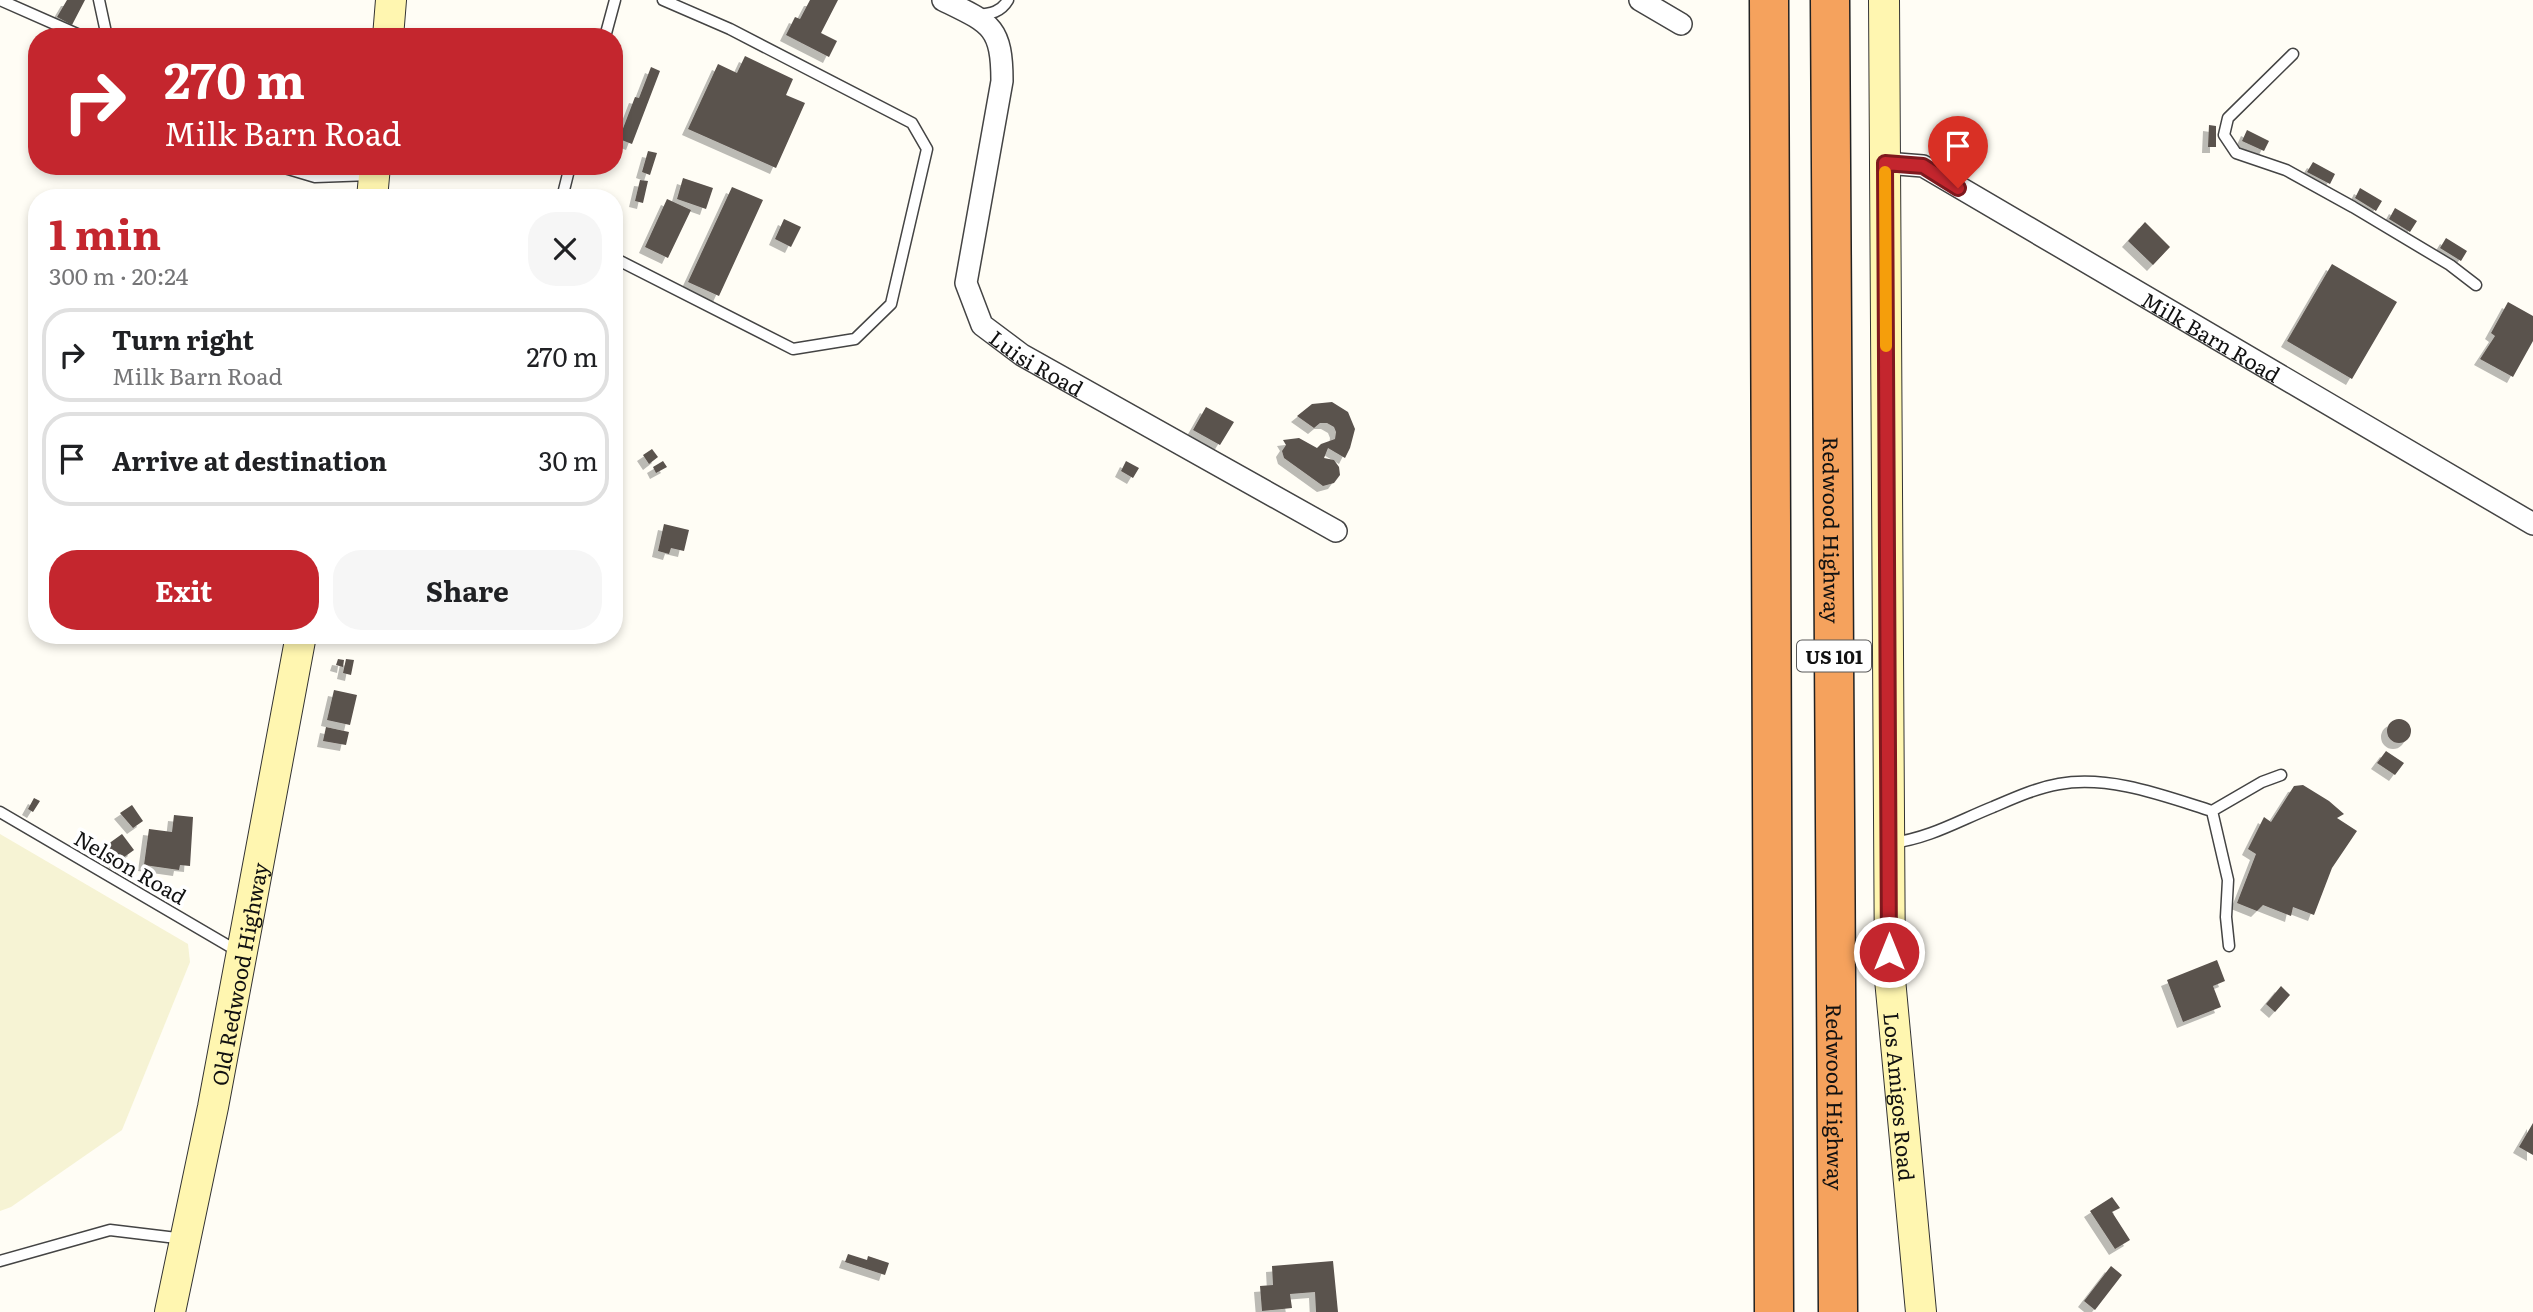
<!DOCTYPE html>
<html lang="en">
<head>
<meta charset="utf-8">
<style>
  body { margin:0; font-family:Literata,serif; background:#f6f6f6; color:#202124; height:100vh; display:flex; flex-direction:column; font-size:26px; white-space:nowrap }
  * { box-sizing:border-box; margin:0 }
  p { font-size:23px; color:#757577 }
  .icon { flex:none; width:38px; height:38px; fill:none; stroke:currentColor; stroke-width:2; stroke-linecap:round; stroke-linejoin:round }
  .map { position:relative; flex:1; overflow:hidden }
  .sheet { position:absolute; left:28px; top:189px; width:595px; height:455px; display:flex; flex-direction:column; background:#fff; border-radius:28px; box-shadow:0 4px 10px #0003 }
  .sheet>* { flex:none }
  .hud { position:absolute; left:28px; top:28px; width:595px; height:147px; border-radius:28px; box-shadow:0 4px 10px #0003; background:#c4262e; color:#fff; overflow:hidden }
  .pin { position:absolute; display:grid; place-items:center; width:60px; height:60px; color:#fff; margin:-72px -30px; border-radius:50% 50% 50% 0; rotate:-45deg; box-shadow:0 0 7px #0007 }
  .pin .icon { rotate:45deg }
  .me { position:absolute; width:77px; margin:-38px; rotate:0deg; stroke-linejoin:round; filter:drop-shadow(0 0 5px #0008) }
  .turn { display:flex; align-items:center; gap:24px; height:147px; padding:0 21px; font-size:32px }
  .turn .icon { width:91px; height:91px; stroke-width:2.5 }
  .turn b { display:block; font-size:49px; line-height:60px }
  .round { display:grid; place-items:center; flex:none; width:74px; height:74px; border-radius:28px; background:#f6f6f6 }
  .summary { display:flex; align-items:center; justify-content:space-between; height:119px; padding:0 21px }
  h1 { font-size:42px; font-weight:700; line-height:52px; color:#c4262e }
  .button { display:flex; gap:14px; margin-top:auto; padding:14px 21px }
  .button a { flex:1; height:80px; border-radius:28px; background:#c4262e; color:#fff; font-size:28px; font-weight:700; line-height:80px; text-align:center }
  .button a+a { background:#f6f6f6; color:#202124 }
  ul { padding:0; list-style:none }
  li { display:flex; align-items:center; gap:21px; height:94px; margin:0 14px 10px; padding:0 7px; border:4px solid #e0e0e0; border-radius:28px }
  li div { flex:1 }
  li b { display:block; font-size:26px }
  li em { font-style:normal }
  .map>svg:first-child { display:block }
  .farmland { fill:#f6f3d4 }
  .building { fill:#5a524d; filter:url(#shadow) }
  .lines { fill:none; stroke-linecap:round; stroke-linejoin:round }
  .lane-casing { stroke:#444; stroke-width:13 }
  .street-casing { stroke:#444; stroke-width:24 }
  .secondary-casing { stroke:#333; stroke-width:32 }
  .highway-casing { stroke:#222; stroke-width:41 }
  .lane { stroke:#fff; stroke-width:10 }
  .street { stroke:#fff; stroke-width:21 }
  .secondary { stroke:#fff6b0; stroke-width:30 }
  .highway { stroke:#f5a25d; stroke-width:38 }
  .route-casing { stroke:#7f191e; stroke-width:18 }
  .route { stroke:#c4262e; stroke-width:12 }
  .slow { stroke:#f59e0b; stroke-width:12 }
  .labels { text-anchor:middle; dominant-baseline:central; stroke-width:7; stroke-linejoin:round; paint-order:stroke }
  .shield { fill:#fff; stroke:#585858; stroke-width:2 }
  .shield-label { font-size:19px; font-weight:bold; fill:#111 }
  .street-label { font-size:21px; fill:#111; stroke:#fff }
</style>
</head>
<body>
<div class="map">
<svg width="2533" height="1312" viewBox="0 0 2533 1312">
  <defs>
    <filter id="shadow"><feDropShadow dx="-6" dy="6" stdDeviation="0" flood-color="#0004"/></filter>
  </defs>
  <rect width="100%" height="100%" fill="#fffdf5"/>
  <!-- farmland -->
  <path class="farmland" d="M0,834l188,110 2,18 -68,168 -111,77 -11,4z"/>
  <!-- building -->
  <path class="building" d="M67,0h18l-13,25 -15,-8z
    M810,0h28l-17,33 16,8 -8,16 -43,-22 9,-18 5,2z
    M745,56l48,23 -7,16 19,8 -29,65 -88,-39 30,-65 19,9z
    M651,67l9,4 -28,73 -13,-5 16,-42 4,1z
    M2209,125l7,1v21h-8z
    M2247,130l22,11 -5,10 -22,-10z
    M648,151l9,2 -7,22 -8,-3z
    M2313,162l22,12 -5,10 -23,-12z
    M683,178l30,10 -7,21 -29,-10z
    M640,180l8,1 -5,22 -8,-2z
    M732,187l31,13 -44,96 -31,-14z
    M2360,188l22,13 -6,10 -21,-13z
    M667,199l24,11 -23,48 -23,-11z
    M2395,208l22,13 -7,11 -21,-13z
    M784,219l17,8 -10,20 -16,-8z
    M2145,222l25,25 -17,18 -25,-24z
    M2446,238l21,13 -6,10 -21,-13z
    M2332,264l65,38 -45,77 -65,-38z
    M2508,302l25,14v25l-20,36 -33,-18 15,-23 -4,-3z
    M1332,402l16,10 7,17 -5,19 -5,10 -17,-10 -4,10 10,2 5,7 1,8 -6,8 -11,3 -39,-28 -2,-7 4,-6 -3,-5 16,-2 18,10 4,-4 14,-5 1,-7 -2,-5 -7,-4h-7l-6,5 -17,-12 15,-12z
    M1206,407l28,15 -14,23 -27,-15z
    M614,427l8,3 -7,23h-1z
    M652,449l6,8 -9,7 -6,-9z
    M663,461l4,6 -11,6 -3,-6z
    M1126,461l13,7 -6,10 -12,-7z
    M664,524l25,6 -5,21 -13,-3 -2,6 -11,-3z
    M338,659l6,1 -1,7 -7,-2z
    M346,659l8,1 -3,15 -8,-2z
    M334,690l23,5 -7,30 -23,-5z
    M2387 731a12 12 0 1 1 24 0a12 12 0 1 1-24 0Z
    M326,727l23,5 -3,13 -23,-4z
    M2386,751l18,12 -9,12 -18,-12z
    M2303,785l26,16 15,13 -7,4 20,13 -25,37 -18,47 -21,-8 -2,9 -28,-11 -6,6 -20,-8 19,-49 -8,-5 16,-32 7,5 23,-36z
    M34,798l6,3 -7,11 -5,-3z
    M132,805l11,16 -10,7 -13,-15z
    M174,815l19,2 -3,49 -10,-1 -1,5 -35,-5 5,-36 23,3z
    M122,834l12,16 -18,13 -12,-16z
    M2217,960l8,21 -12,5 8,21 -38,15 -16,-42z
    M2281,986l9,9 -15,17 -9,-8z
    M2533,1123v32l-14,-8z
    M2112,1197l8,11 -8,4 18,28 -15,9 -25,-38z
    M848,1254l19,6 1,-4 21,7 -4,12 -40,-13z
    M1333,1261l5,51h-22l-1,-20 -25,2 2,14 -30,3 -2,-25 13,-1 -1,-19z
    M2111,1266l11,9 -27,35 -11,-9z"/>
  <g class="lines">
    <defs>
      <path id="lane" d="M0,0l84,37
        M99,0l8,37
        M977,15c14,-1 24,-3 31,-15
        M605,37l10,-37
        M2293,54l-65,64 -4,17 12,18 50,17 67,37 97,58 26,20
        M278,166l37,11 56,-2
        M562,198l8,-32
        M614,258l179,91 62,-10 36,-35 36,-155 -15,-26 -182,-94 -67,-29
        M0,812l239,140
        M1892,843c38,-5 66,-22 101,-36 21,-9 43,-19 66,-23 51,-9 105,12 153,27
        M2229,946l-3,-29 2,-37 -16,-69 50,-29 19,-7
        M0,1261l110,-31 75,9"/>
      <g id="street">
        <path id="s1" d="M943,0c47,23 59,26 59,81l-36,202 16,42 40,30 314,176"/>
        <path d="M1640,0l41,24"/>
        <path id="s2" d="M1885,163l38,3 610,358"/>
      </g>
      <g id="secondary">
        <path id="s3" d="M1884,0l6,979 31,333"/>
        <path d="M388,37l3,-37"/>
        <path d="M372,198l3,-32"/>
        <path id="s4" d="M170,1312l43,-205 88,-472"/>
      </g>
      <g id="highway">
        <path d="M1769,0l5,1312"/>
        <path id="s5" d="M1830,0l8,1312"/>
      </g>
    </defs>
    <!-- lane casing -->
    <use href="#lane" class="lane-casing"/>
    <!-- street casing -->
    <use href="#street" class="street-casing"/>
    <!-- secondary casing -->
    <use href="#secondary" class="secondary-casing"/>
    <!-- highway casing -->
    <use href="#highway" class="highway-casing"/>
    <!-- lane -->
    <use href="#lane" class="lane"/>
    <!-- street -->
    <use href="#street" class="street"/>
    <!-- secondary -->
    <use href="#secondary" class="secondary"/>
    <!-- highway -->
    <use href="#highway" class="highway"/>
  </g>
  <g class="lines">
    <defs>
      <path id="route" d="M1889,952l-4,-789 38,3 35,22"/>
    </defs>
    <!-- route casing -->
    <use href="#route" class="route-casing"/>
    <!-- route -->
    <use href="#route" class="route"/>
    <!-- slow -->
    <path class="slow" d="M1885,172l1,174"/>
  </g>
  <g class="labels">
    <!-- shield labels -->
    <rect class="shield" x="1797" y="640.5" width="74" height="31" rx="5"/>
    <g class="shield-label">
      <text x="1834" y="656">US 101</text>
    </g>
    <!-- street labels -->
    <g class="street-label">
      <text stroke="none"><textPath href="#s2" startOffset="373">Milk Barn Road</textPath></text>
      <text stroke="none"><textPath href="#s1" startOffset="427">Luisi Road</textPath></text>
      <text stroke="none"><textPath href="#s5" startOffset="530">Redwood Highway</textPath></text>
      <text transform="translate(131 866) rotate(30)">Nelson Road</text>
      <text stroke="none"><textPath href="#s4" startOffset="345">Old Redwood Highway</textPath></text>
      <text stroke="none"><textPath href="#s5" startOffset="1097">Redwood Highway</textPath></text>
      <text stroke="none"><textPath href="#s3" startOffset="1097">Los Amigos Road</textPath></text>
    </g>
  </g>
</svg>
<div class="pin" style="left:1958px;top:188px;background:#d93025"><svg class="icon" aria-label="arrive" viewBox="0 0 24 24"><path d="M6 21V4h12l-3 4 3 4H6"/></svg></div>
<svg class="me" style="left:1889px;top:952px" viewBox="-20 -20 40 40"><circle r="17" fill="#c4262e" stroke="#fff" stroke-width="3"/><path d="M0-11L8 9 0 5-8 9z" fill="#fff"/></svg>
<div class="hud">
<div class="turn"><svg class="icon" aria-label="right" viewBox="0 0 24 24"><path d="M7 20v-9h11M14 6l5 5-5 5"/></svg><div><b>270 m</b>Milk Barn Road</div></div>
</div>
<section class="sheet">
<div class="summary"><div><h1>1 min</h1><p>300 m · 20:24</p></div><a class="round"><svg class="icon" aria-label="close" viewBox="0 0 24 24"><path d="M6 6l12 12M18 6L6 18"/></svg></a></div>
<ul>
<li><svg class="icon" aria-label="right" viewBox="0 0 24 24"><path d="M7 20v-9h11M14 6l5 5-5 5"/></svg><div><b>Turn right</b><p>Milk Barn Road</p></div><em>270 m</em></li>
<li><svg class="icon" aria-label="arrive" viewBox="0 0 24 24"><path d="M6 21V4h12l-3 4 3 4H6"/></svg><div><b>Arrive at destination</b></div><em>30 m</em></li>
</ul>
<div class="button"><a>Exit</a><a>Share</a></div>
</section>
</div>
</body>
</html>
